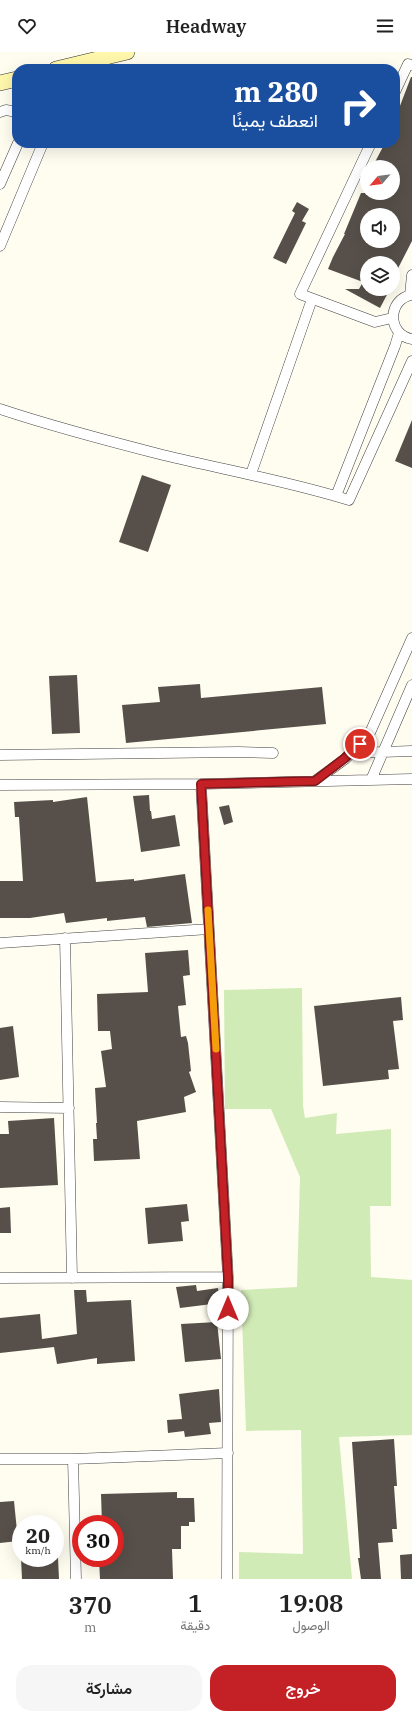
<!DOCTYPE html>
<html lang="ar">
<head>
<meta charset="utf-8">
<style>
  body { margin:0; font-family:"IBM Plex Serif",Vazirmatn,serif; background:#f6f6f6; color:#222; direction:rtl; height:100vh; display:flex; flex-direction:column; font-size:15px; white-space:nowrap }
  * { box-sizing:border-box; margin:0 }
  p { font-size:13px; color:#767676 }
  .icon { flex:none; width:22px; height:22px; fill:none; stroke:currentColor; stroke-width:2; stroke-linecap:round; stroke-linejoin:round }
  .map { position:relative; height:1527px; overflow:hidden; direction:ltr }
  .side { display:flex; flex-direction:column; background:#fff; flex:1 }
  .side>* { flex:none }
  .top-card { position:absolute; left:12px; top:12px; width:388px; height:84px; border-radius:16px; box-shadow:0 4px 16px #0002; direction:rtl; background:#1a4fa0; color:#fff; overflow:hidden }
  .needle { width:26px; rotate:242deg }
  .fabs { position:absolute; left:360px; top:108px; display:grid; gap:8px }
  .fabs a { display:grid; place-items:center; width:40px; height:40px; border-radius:50%; background:#fff; box-shadow:0 4px 16px #0002; font-size:20px }
  .speed { position:absolute; left:12px; top:1463px; display:flex; gap:8px; font-size:20px; font-weight:700; text-align:center }
  .speed>* { display:grid; place-content:center; width:52px; height:52px; border-radius:50%; background:#fff; box-shadow:0 4px 16px #0002; line-height:1 }
  .speed small { font-size:10px; font-weight:400 }
  .speed .limit { border:6px solid #d22; background:#fff; color:#111 }
  .pin { position:absolute; display:grid; place-items:center; width:34px; height:34px; color:#fff; margin:-17px; border:2px solid #fff; border-radius:50%; box-shadow:0 1px 4px #0007 }
  .me { position:absolute; width:44px; margin:-22px; rotate:0deg; stroke-linejoin:round; filter:drop-shadow(0 0 3px #0008) }
  .turn { display:flex; align-items:center; gap:14px; height:84px; padding:0 16px; font-size:18px }
  .turn .icon { width:52px; height:52px; stroke-width:2.5 }
  .turn b { display:block; font-size:28px; line-height:34px }
  .eta { display:flex; justify-content:space-evenly; align-items:center; height:68px; text-align:center }
  .eta b { font-size:24px; font-weight:600; line-height:28px }
  .button { display:flex; gap:8px; margin-top:auto; padding:8px 16px }
  .button a { flex:1; height:46px; border-radius:16px; background:#c42126; color:#fff; font-size:16px; font-weight:600; line-height:46px; text-align:center }
  .button a+a { background:#f6f6f6; color:#222 }
  header { display:flex; justify-content:space-between; align-items:center; height:52px; padding:0 16px; background:#fff; font-size:18px; font-weight:600 }
  .map>svg:first-child { display:block }
  .green { fill:#d1ebb7 }
  .building { fill:#57504a; fill-rule:evenodd }
  .lines { fill:none; stroke-linecap:round; stroke-linejoin:round }
  .street-casing { stroke:#414141; stroke-width:11 }
  .secondary-casing { stroke:#303030; stroke-width:16 }
  .street { stroke:#fff; stroke-width:10 }
  .secondary { stroke:#fff7ab; stroke-width:15 }
  .route-casing { stroke:#7f1519; stroke-width:10 }
  .route { stroke:#c42126; stroke-width:7 }
  .slow { stroke:#f59e0b; stroke-width:7 }
</style>
</head>
<body>
<header><svg class="icon" aria-label="menu" viewBox="0 0 24 24"><path d="M4 6h16M4 12h16M4 18h16"/></svg>Headway<svg class="icon" aria-label="heart" viewBox="0 0 24 24"><path d="M12 20l-8-8c-3-5 5-10 8-4 3-6 11-1 8 4z"/></svg></header>
<div class="map">
<svg width="412" height="1527" viewBox="0 0 412 1527">
  <rect width="100%" height="100%" fill="#fffcf0"/>
  <!-- green -->
  <path class="green" d="M302,936l1,118 2,12 32,-5 -1,21 55,-5v77h-21l1,71 41,3v155l-73,2 13,142h-113v-27l64,2 -2,-124 -55,1 -5,-141 56,-3 3,-110 -29,-68h-46l-1,-119z"/>
  <!-- building -->
  <path class="building" d="M411,25h1v164l-19,37v-15h-26v26h23l-10,19 -35,-19h14l4,-7 -35,-13 5,-12 12,-23h-1l17,-41h32v-26h-7l-11,-5 10,-19h10v-24zM367,163h26v26h-26z
    M297,150l12,7 -7,12 4,2 -20,41 -13,-6 22,-45 -3,-2z
    M412,368v48l-17,-7z
    M142,423l29,10 -23,67 -29,-10z
    M77,623l3,58 -28,1 -3,-58z
    M200,632l1,14 121,-11 4,37 -200,19 -4,-38 38,-3 -2,-15z
    M149,743l1,16h1l1,8 23,-4 5,31 -39,6 -8,-56z
    M87,745l9,85 38,-3v2l51,-7 7,49 -45,4 -2,-10 -38,4v-3l-41,5 -2,-10 -34,5h-30v-37h23l-4,-64h-4l-1,-15 39,-2v2z
    M229,753l4,17 -9,3 -5,-18z
    M188,898l2,25 -7,1 3,29 -8,1 3,31 5,-1 2,7 3,28 -2,1 7,20 -12,5 2,15 -49,9 3,38 -46,2 -1,-22h4l-1,-16h1l-2,-35 11,-1 -5,-36 11,-2 -2,-18h-12l-1,-37 51,-2 -3,-39z
    M401,945l2,23 -10,1 6,48 -11,1 1,9 -66,7 -9,-80z
    M13,974l6,51 -19,3v-52z
    M54,1066l4,67 -58,3v-54h9l-1,-13z
    M187,1152l2,17 -8,1 2,19 -35,3 -3,-36z
    M10,1155l1,26h-11v-25z
    M196,1233l1,6 21,-3 2,15 -40,5 -4,-21z
    M74,1238h12l1,12 44,-2 4,61 -38,3v-6l-40,6 -3,-17 -54,6v-35l40,-4 2,25 35,-5z
    M217,1270l4,37 -36,3 -4,-38z
    M219,1337l2,33 -12,1 2,11 -26,3 -1,-6 -16,2 -1,-13 15,-1 -3,-25z
    M394,1387l3,47h-3l3,43h-5l1,13 -15,1 3,36h-20l-3,-21h2l-8,-116z
    M177,1440v6h17l1,24h-6v4h-8v23h-9l1,30h-73l-1,-21h16v-34h-13l-1,-30z
    M14,1449l4,40 -18,2v-41z
    M412,1502v25h-11l-1,-24z
    M21,1506h37l1,21h-37z"/>
  <g class="lines">
    <defs>
      <path id="street" d="M395,40l13,-28 4,1
        M0,60l6,-2 11,2
        M371,91l-71,151 75,28 17,-4
        M0,132l18,-41
        M0,194l43,-103
        M410,243l2,-20
        M412,243c-25,4 -25,40 0,44
        M0,357c54,18 108,32 163,46 62,15 125,26 186,45l63,-139
        M251,422l61,-175
        M336,444l59,-150 4,-13
        M351,701l61,-2
        M0,703l239,-3 34,1
        M371,728l41,-95
        M315,729l30,-22 24,-24 43,-97
        M201,732l27,493 -1,302
        M0,733l201,-1 211,-5
        M65,886l7,340
        M0,891l209,-14
        M0,1055l69,1
        M0,1226l228,-1
        M0,1407h73l155,-6
        M73,1407l3,120"/>
      <path id="secondary" d="M56,17l71,-17
        M0,31l17,-4"/>
    </defs>
    <!-- street casing -->
    <use href="#street" class="street-casing"/>
    <!-- secondary casing -->
    <use href="#secondary" class="secondary-casing"/>
    <!-- street -->
    <use href="#street" class="street"/>
    <!-- secondary -->
    <use href="#secondary" class="secondary"/>
  </g>
  <g class="lines">
    <defs>
      <path id="route" d="M228,1257v-32l-27,-493 114,-3 30,-23 15,-14"/>
    </defs>
    <!-- route casing -->
    <use href="#route" class="route-casing"/>
    <!-- route -->
    <use href="#route" class="route"/>
    <!-- slow -->
    <path class="slow" d="M208,858l8,139"/>
  </g>
</svg>
<div class="fabs">
<a><svg class="needle" viewBox="-14 -14 28 28"><path d="M0-13l5 13h-10z" fill="#e53935"/><path d="M0 13l5-13h-10z" fill="#767676"/></svg></a>
<a><svg class="icon" aria-label="sound" viewBox="0 0 24 24"><path d="M4 9h4l5-4v14l-5-4H4zM17 9q2 3 0 6"/></svg></a>
<a><svg class="icon" aria-label="layers" viewBox="0 0 24 24"><path d="M12 4l9 5-9 5-9-5zM3 14l9 5 9-5"/></svg></a>
</div>
<div class="speed"><div>20<small>km/h</small></div><div class="limit">30</div></div>
<div class="pin" style="left:360px;top:692px;background:#d93025"><svg class="icon" aria-label="arrive" viewBox="0 0 24 24"><path d="M6 21V4h12l-3 4 3 4H6"/></svg></div>
<svg class="me" style="left:228px;top:1257px" viewBox="-20 -20 40 40"><circle r="19" fill="#fff"/><path d="M0-13L10 11 0 6-10 11z" fill="#c42126"/></svg>
<div class="top-card">
<div class="turn"><svg class="icon" aria-label="right" viewBox="0 0 24 24"><path d="M7 20v-9h11M14 6l5 5-5 5"/></svg><div><b>280 m</b>انعطف يمينًا</div></div>
</div>
</div>
<section class="side">
<div class="eta">
<div><b>19:08</b><p>الوصول</p></div>
<div><b>1</b><p>دقيقة</p></div>
<div><b>370</b><p>m</p></div>
</div>
<div class="button"><a>خروج</a><a>مشاركة</a></div>
</section>
</body>
</html>
